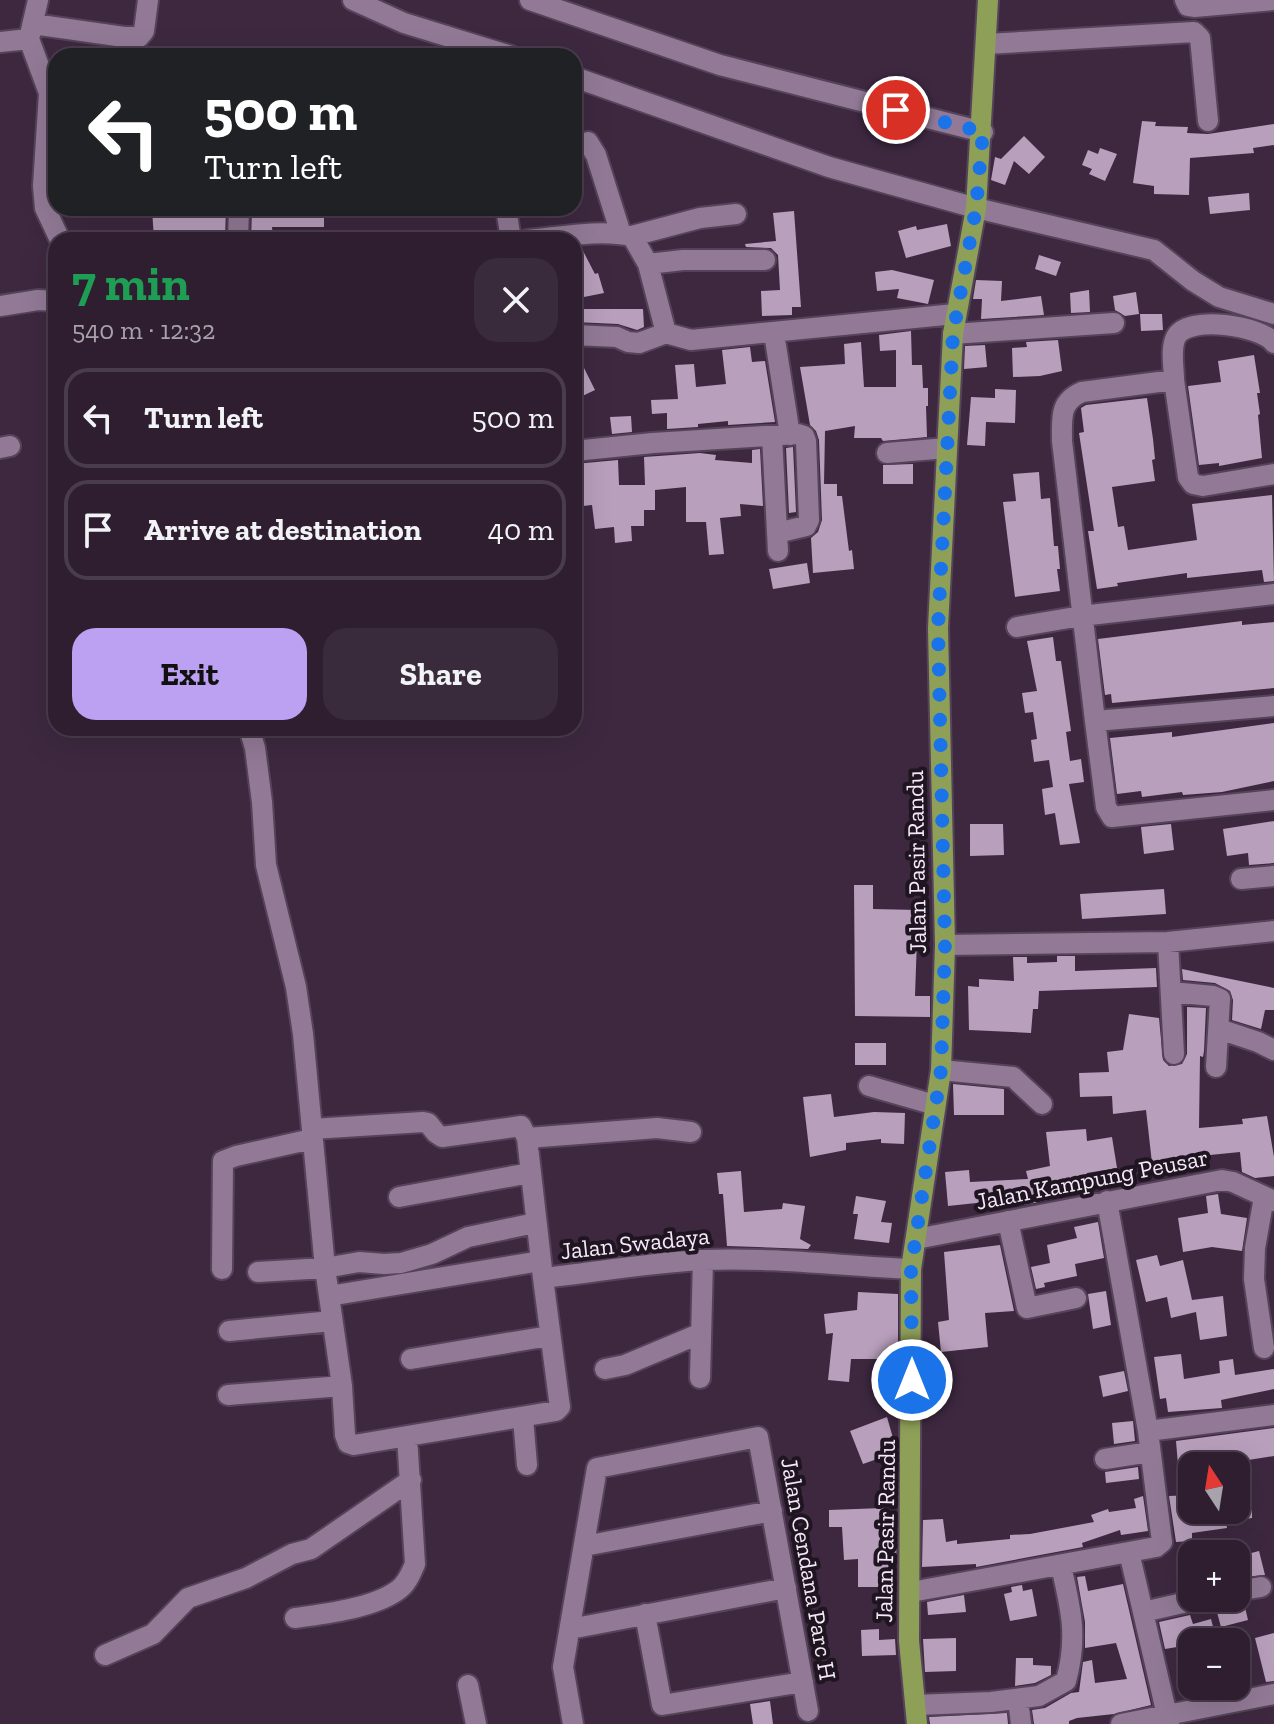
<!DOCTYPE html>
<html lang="en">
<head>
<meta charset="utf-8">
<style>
  body { margin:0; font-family:"Zilla Slab",serif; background:#3a2b3c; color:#f1f3f6; height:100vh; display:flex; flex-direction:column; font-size:30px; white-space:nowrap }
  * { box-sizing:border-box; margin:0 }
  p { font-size:26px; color:#a7a2ab }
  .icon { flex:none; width:44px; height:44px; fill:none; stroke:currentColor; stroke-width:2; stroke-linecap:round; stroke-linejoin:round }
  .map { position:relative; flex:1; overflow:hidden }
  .drawer { position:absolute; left:48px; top:232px; width:534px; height:504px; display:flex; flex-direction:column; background:#2e1e30; border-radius:24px; box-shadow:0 8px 32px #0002,0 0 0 2px #493c4c }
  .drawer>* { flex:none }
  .top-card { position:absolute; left:48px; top:48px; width:534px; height:168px; border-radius:24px; box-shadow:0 8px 32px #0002,0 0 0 2px #493c4c; background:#202124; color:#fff; overflow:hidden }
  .needle { width:52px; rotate:348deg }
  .controls { position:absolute; left:1178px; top:1452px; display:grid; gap:16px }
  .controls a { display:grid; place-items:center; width:72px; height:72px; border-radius:16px; background:#2e1e30; box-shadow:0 8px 32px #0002,0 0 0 2px #493c4c; font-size:40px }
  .pin { position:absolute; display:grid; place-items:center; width:68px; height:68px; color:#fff; margin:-34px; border:4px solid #fff; border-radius:50%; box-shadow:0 2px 8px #0007 }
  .me { position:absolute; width:88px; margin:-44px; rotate:0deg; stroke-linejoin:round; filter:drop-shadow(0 0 6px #0008) }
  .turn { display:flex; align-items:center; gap:28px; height:168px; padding:0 24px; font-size:36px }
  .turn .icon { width:104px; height:104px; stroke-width:2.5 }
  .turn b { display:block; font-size:56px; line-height:68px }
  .round { display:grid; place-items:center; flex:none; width:84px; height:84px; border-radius:24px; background:#3a2b3c }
  .summary { display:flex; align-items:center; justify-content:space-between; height:136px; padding:0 24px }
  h1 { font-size:48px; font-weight:800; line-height:60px; color:#1e9e55 }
  .primary-button { display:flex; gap:16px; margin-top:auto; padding:16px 24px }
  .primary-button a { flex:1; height:92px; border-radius:24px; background:#bca0f2; color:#111; font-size:32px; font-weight:800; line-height:92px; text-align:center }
  .primary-button a+a { background:#3a2b3c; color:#f1f3f6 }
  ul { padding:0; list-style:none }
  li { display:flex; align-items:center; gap:24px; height:100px; margin:0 16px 12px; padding:0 8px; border:4px solid #493c4c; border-radius:24px }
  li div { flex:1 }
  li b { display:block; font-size:30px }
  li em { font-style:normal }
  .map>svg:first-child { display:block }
  .building { fill:#b89fbc }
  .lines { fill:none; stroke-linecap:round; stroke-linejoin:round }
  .minor-casing { stroke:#554459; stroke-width:24 }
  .major-casing { stroke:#554459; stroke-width:24 }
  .minor { stroke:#927a96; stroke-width:20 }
  .major { stroke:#8e9f58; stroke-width:20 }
  .route { stroke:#1a73e8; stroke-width:14; stroke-dasharray:0 25.2 }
  .labels { text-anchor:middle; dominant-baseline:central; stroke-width:8; stroke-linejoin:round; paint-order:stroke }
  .street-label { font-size:24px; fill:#f5e8f8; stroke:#1e1520 }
</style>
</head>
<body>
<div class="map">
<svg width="1274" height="1724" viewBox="0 0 1274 1724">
  <rect width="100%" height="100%" fill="#3d2840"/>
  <!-- building -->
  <path class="building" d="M1142,121l14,1 -1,4 33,1 -1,6 21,1 66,-10v21l-21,3 1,5 -64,5 -1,37 -35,-1v-8l-21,-3z
    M1024,136l21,21 -16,17 -15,-13 -9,24 -14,-5 4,-23 6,2z
    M1100,148l17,6 -12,27 -16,-7 3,-5 -10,-4 6,-15 10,4z
    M1249,193l1,17 -40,4 -2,-17z
    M152,208h74l-1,32h-71z
    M252,208h72v19h-52l1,13h-22z
    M794,211l7,96h-9v8l-30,1 -1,-25 19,-1 -2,-35 -7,-7 -25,-1 -1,-3 31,-3 -3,-28z
    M947,224l4,22 -45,12 -8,-27 18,-5 1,4z
    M581,247l14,27 3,-1 6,20 -30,6v-51z
    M1039,255l22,7 -5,14 -21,-7z
    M892,270l42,10 -6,24 -31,-6 2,-9 -22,2 -2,-19z
    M976,280l26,1 -1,20 40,-5 3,19 -63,4 1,-20h-9z
    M1089,290l1,22 -19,1 -1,-20z
    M1136,292l3,22 -14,2 -10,-6 -2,-14z
    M574,309h69l1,18 -7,3 -19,-6 -44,-2z
    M1140,314h22l1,16 -22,1z
    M911,331l1,34h10l1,23h5v18h-2l1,31 -44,4 -2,-3h-27l1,-12 -30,5 -1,53h13v12h5l7,55 3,-1 2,19 -41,4 -2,-35 7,-6 4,-12 -3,-80 -3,-9 -6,-6 -10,-58 45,-3 -1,-20 17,-2 3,45h32v-37l-16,1 -1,-16z
    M1058,340l4,31 -22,5 -27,1 -1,-29 15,-1 -1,-5z
    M985,345l2,22 -23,2 1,-23z
    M750,347l2,15 13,-1 10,61 -47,3v-4l-30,3v3l-31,2v-16l-15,1 -1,-14 27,-1 -3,-34 19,-1 2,23 30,-3 -4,-34z
    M574,348l21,42 -21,10z
    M1254,355l6,38h-3l3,21 -2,1 4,43 -43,8v-3l-20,2 -11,-79 33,-4 -3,-21z
    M995,389l21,1 -1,33 -29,-1 -1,24 -18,-1 4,-48 24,1z
    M1147,398l6,41 2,20 -3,1 3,21 -43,6 6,40 6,-1 4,24 69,-10 -5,-36 80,-9 2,86 -10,1 -2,-12 -75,8v-5l-70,10 1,3 -21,3 -9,-58h6l-15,-98 5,-1 -3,-24 5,-3z
    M631,416l1,16 -20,2 -2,-17z
    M793,447l3,65 -7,1 -3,-65z
    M760,449l3,57 -23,-2 1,12 -21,2 4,36 -15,1 -3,-33h-20v-35l-31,3v20h-11v16h-13l1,15 -17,2 -1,-16 -19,2 -3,-24 -18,2v-43l44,-4 1,25h26l-1,-28 56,-4 16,2 -1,5 37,3v-13z
    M913,464v20h-30v-19z
    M1039,472l2,27 9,-1 4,48h4l2,23h-3l3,22 -45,6 -12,-95 13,-1 -3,-27z
    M807,563l3,20 -37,6 -4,-20z
    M1242,621v4l32,-3v66l-162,15 -1,-9 -6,1 -7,-56z
    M1053,637l3,24h5l10,70 -5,1 4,29 11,-2 3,23 -15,2 11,59 -20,2 -5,-32 -10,2 -3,-26 11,-2 -4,-27 -15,2 -3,-22 6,-1 -4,-27 -8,1 -3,-20 15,-2 -10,-50z
    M1274,723v58l-52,11 -39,3 -1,-3 -40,5 -1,-6 -24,3 -7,-56 62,-6v5z
    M1274,821v42l-25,2 -1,-12 -21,3 -4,-27z
    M970,824h33l1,31 -34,1z
    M1171,824l3,26 -30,4 -3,-27z
    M854,885h19v24l45,1 -3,86h15v21l-75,-1z
    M1164,889l2,25 -84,5 -2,-25z
    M1057,956h18v15l81,-3 1,19 -118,4 -1,18h-5l-2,24 -62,-3 -1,-44 11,1v-8l35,2 -1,-24h14v6l30,-1z
    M1182,969l92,19v22h-9l-4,19 -29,-9 1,-20 -3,-9 -15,-8 -32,-3z
    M1187,1007l19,1 -2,43 -1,6 -3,-1 -1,72 44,-4 -1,-5 25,-3 7,41v19l-19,2 -13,-6 -2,-20 -40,4v3l-48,4 -6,-53 -33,4 -1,-18 -32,1 -1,-24 30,-1 -2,-20 16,-2 6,-36 30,4 4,42 6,6 13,-2 5,-10z
    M855,1043h31v22h-31z
    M953,1084l51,5v26h-50z
    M831,1094l3,23 40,-5 31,1 -1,31 -23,-1v-4l-35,4v7l-36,7 -7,-60z
    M1086,1129l1,12 25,-4 5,31 -30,5 1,8 -20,4 2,10 -45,10 -17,1v-3l-22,1v-2l-38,4 -3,-34 24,-2 1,12 58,-3 -2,-8 24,-5 -4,-34z
    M741,1171l3,41 38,-3 1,-6 22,3 -5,33 11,6 -3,4 -81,-3 -4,-52h-4l-2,-21z
    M1218,1194l3,20 26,4 -5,33 -30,-4 -29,5 -5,-34 30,-5 -2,-17z
    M856,1196l30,5 -5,21 11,1 -3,20 -35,-4 4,-25h-5z
    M1098,1222l6,36 -29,6 2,12 -33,7 1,4 -9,2 -5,-22 19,-4 -3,-18 30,-7 -3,-11z
    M1000,1245l14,66 -29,2 3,34 -47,5 -3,-30 11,-2 -5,-68z
    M1157,1255l3,11 23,-6 9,40 31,-4 4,40 -27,4 -4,-28 -25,6 -4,-21 -21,5 -10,-42z
    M1106,1291l5,34 -18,4 -5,-35z
    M858,1292l40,2v65h-47l-2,23 -21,-2 5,-47 -7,1 -2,-20 33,-4z
    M1181,1354l3,25 36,-6 -1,-12 14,-2 2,16 39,-6v20l-53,11 1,8 -54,4 -2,-14 -6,1 -6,-42z
    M1124,1371l4,20 -25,6 -4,-21z
    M887,1417l10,35 -34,12 -13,-33z
    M1133,1421l2,20 -21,3 -2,-21z
    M1274,1428v28l-32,5 9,35 -15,4v-34h-35l-1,-4 -22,3 -2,-24z
    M1138,1467l1,12 -33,4 -1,-11z
    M1192,1495v15h60v8l-26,4 1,6 -35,5v8l-16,1 -7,-46z
    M1143,1496l5,35 -27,4 -1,-5 -38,13 1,4 -107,20v-3l-54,3 1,-47 20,-1 3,23 11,-2v4l53,-5v-4l20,-1 64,-12 -3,-7 17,-6 1,3 27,-4 -2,-9z
    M883,1508v33h14l-1,17 -6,1v28h-32v-28l-14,1 -2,-33h-13v-17z
    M1259,1551l6,24 -29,3v-21z
    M1085,1576l3,15 35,-7 28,121 -37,9 -37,4 -8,3v3h-35l-2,-14 13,-2 26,-15 8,-1 4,-30 9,-2 3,23 32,-4 -11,-36 -31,5v-26l-8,-45z
    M1022,1585l1,6 9,-2 5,27 -27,5 -6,-27 8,-2 -1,-5z
    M964,1595l2,17 -38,3 -1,-13z
    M1226,1599l6,4h12l4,17 -27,7 -6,-22 3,-4z
    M1190,1615l3,9 18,-5 6,23h-40v5l-12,2 -6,-27z
    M879,1629v11l16,-1 1,16 -34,1 -1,-26z
    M1274,1633v48l-8,1 -11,-44z
    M956,1638v33l-31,1 -2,-33z
    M1016,1658h17v7l18,1v9l-16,8 -20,3z
    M770,1701l3,23h-20l-3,-20z
    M1007,1713l1,11h-78l-1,-7z"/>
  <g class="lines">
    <defs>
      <path id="minor" d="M353,0l51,23 107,33
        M530,0l190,65 263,67
        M1185,0l3,6 6,1 79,-7
        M33,24l91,13h15l5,-6 4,-31
        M29,39l20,54 -6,93 2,22 15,32
        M0,42l29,-3 9,-39
        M986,44l208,-12 6,6 8,83
        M574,77l255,90 147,41 178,42 39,31 26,16 55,17
        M588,142l8,13 25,79
        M506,208l5,32
        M632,236l68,-18 36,-4
        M238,240l1,-32
        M527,240c34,-3 72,-11 105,-4l16,28 18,69 25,7 264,-26
        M648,264l35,-4h82
        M0,306l38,-6 18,1
        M774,333l16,102
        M953,334l161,-11
        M574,335l43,2 11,5 11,1 27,-10
        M1174,380c0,-13 -4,-31 2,-43 12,-23 86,-11 98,6
        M772,436l6,115
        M0,448l10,-2
        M574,451l79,-8 145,-9 6,2 2,5 3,79 -3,6 -29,7
        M887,453l60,-5
        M1274,474l-71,12 -10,-2 -5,-7 -14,-97 -92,12c-23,10 -20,26 -20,49l33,280 179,-15
        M1017,627l64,-11 193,-22
        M1095,721l11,86 6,10 162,-17
        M249,728l6,20 7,54 4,63 30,122 7,47 22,234 17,118 3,49 3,8 6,2 202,-34 4,-4 -1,-7 -16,-122
        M1241,879l33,-3
        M1168,942l6,112
        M945,945l223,-3 106,-11
        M1171,992l42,4 7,3 -4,68
        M1219,1029l39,13 16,8
        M941,1070l72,7 29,27
        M869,1086l66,19
        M312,1129l111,-7 5,1 8,10 6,4 79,-11 6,12 16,140c53,-6 106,-15 159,-18 70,-3 139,6 209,9
        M527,1138l130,-10 34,4
        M399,1197l131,-24
        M1264,1197l-9,51 -1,31 10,69
        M1008,1221l19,87 49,-10
        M916,1239l306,-59 11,2 41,19
        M222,1269l1,-108 13,-5 76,-17
        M258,1272l67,-4 34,-6 25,2 17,-1 31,-9 36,-17 67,-14
        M329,1296l212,-35
        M229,1331l103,-10
        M411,1359l138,-23
        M605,1369l20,-4 74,-31
        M700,1378l3,-118
        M228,1395l114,-9
        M523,1418l4,47
        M1148,1431l126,-16
        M1105,1459l45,-7
        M584,1546l188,-35
        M1129,1552l14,60
        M1236,1591l25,-4
        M911,1592l245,-45 6,-5 -14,-111 -41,-230
        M645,1614l17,91 141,-23
        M295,1618c30,-4 79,-10 103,-28 9,-6 13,-17 17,-26l-8,-128
        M570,1629l216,-41
        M105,1655l48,-21 35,-36 58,-20 46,-24 19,-5 100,-69
        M468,1685l8,39
        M1018,1699l3,25
        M916,1705l75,-3 48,-6 27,-15c12,-44 5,-72 -5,-115
        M573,1724l-10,-57 34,-199 161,-31 50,274
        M1121,1724l153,-30
        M1169,1724l-26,-112 62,-14"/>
      <path id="major" d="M917,1724l-8,-83 2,-372 30,-199 4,-125 -7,-317 15,-294 23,-126 12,-208"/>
    </defs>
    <!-- minor casing -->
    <use href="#minor" class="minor-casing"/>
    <!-- major casing -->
    <use href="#major" class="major-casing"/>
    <!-- minor -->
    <use href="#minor" class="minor"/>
    <!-- major -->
    <use href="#major" class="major"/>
  </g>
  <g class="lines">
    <!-- route -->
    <path class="route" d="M896,110l87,22 -7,76 -23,126 -15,294 7,317 -4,125 -30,199 1,111"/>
  </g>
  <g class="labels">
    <!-- street labels -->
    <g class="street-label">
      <text transform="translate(916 862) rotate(-91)">Jalan Pasir Randu</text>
      <text transform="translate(1092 1179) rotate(-11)">Jalan Kampung Peusar</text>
      <text transform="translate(635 1243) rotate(-6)">Jalan Swadaya</text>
      <text transform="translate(885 1531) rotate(-89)">Jalan Pasir Randu</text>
      <text transform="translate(809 1569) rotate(80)">Jalan Cendana Parc H</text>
    </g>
  </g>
</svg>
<div class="controls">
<a><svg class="needle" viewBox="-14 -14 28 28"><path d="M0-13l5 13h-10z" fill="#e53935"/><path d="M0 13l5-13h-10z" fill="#a7a2ab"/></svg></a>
<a>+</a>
<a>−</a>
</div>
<div class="pin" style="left:896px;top:110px;background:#d93025"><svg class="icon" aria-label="arrive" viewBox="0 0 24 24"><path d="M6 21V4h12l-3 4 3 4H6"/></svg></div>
<svg class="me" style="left:912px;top:1380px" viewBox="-20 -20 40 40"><circle r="17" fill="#1a73e8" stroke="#fff" stroke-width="3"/><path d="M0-11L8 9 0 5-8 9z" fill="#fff"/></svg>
<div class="top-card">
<div class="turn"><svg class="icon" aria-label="left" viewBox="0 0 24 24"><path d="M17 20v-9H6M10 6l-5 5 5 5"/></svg><div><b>500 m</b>Turn left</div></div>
</div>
<section class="drawer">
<div class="summary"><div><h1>7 min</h1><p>540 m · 12:32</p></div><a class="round"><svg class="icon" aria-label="close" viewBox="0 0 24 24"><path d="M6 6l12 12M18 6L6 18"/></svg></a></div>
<ul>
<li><svg class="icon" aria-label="left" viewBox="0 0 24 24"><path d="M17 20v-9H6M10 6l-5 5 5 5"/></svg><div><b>Turn left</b></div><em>500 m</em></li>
<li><svg class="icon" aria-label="arrive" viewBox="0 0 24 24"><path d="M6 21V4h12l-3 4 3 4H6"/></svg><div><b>Arrive at destination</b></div><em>40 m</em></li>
</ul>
<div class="primary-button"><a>Exit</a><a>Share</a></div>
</section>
</div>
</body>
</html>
